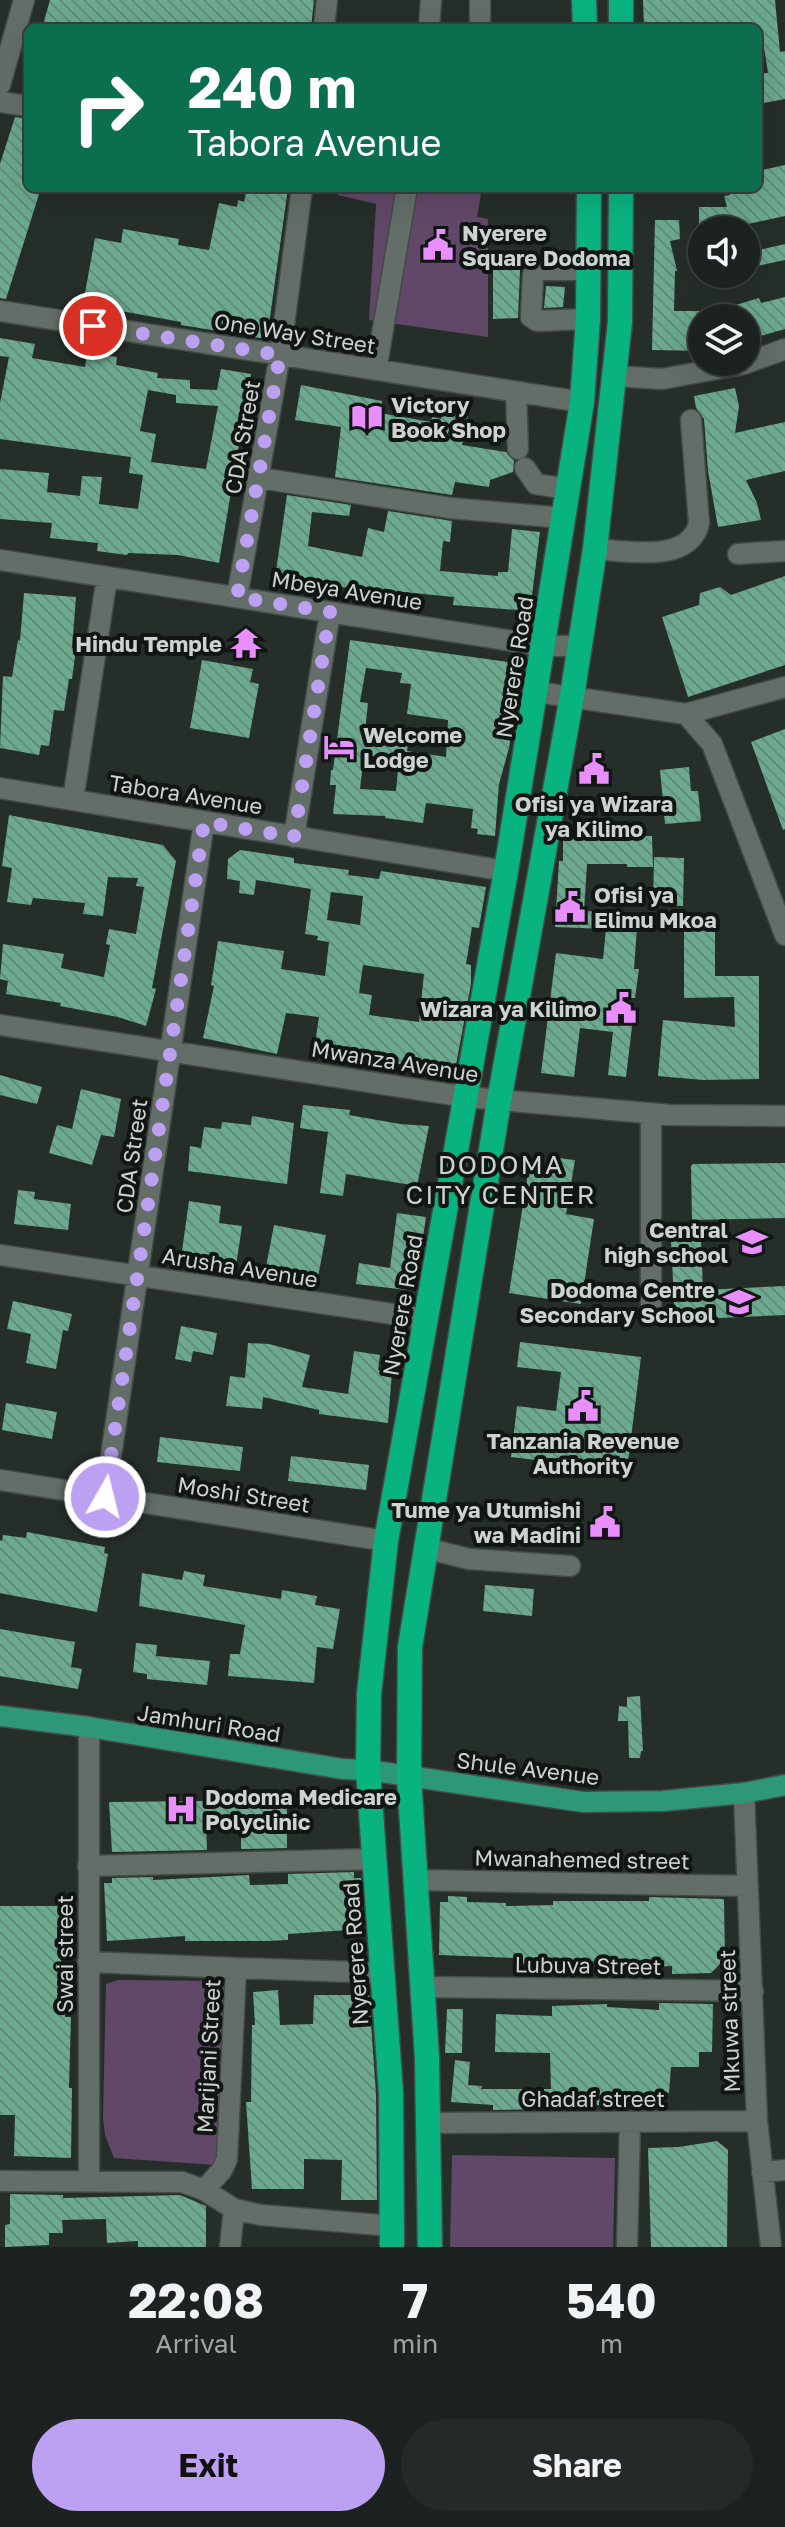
<!DOCTYPE html>
<html lang="en">
<head>
<meta charset="utf-8">
<style>
  body { margin:0; font-family:"Golos Text",sans-serif; background:#252a29; color:#f1f3f6; height:100vh; display:flex; flex-direction:column; font-size:30px; white-space:nowrap }
  * { box-sizing:border-box; margin:0 }
  p { font-size:26px; color:#a0a4a5 }
  .icon { flex:none; width:44px; height:44px; fill:none; stroke:currentColor; stroke-width:2; stroke-linecap:round; stroke-linejoin:round }
  .map { position:relative; height:2247px; overflow:hidden }
  .details { display:flex; flex-direction:column; background:#1c2220; flex:1 }
  .details>* { flex:none }
  .top-card { position:absolute; left:24px; top:24px; width:738px; height:168px; border-radius:12px; box-shadow:0 8px 32px #0002,0 0 0 2px #3a3f3e; background:#0b6e4f; color:#fff; overflow:hidden }
  .buttons { position:absolute; left:688px; top:216px; display:grid; gap:16px }
  .buttons a { display:grid; place-items:center; width:72px; height:72px; border-radius:50%; background:#1c2220; box-shadow:0 8px 32px #0002,0 0 0 2px #3a3f3e; font-size:40px }
  .pin { position:absolute; display:grid; place-items:center; width:68px; height:68px; color:#fff; margin:-34px; border:4px solid #fff; border-radius:50%; box-shadow:0 2px 8px #0007 }
  .me { position:absolute; width:88px; margin:-44px; rotate:8deg; stroke-linejoin:round; filter:drop-shadow(0 0 6px #0008) }
  .turn { display:flex; align-items:center; gap:28px; height:168px; padding:0 32px; font-size:36px }
  .turn .icon { width:104px; height:104px; stroke-width:2.5 }
  .turn b { display:block; font-size:56px; line-height:68px }
  .eta { display:flex; justify-content:space-evenly; align-items:center; height:136px; text-align:center }
  .eta b { font-size:48px; font-weight:700; line-height:56px }
  .cta { display:flex; gap:16px; margin-top:auto; padding:16px 32px }
  .cta a { flex:1; height:92px; border-radius:48px; background:#bca0f2; color:#111; font-size:32px; font-weight:700; line-height:92px; text-align:center }
  .cta a+a { background:#252a29; color:#f1f3f6 }
  .map>svg:first-child { display:block }
  .green { fill:#624868 }
  .building { fill:url(#building-back-hatch); fill-rule:evenodd }
  .lines { fill:none; stroke-linecap:round; stroke-linejoin:round }
  .minor-casing { stroke:#434b47; stroke-width:23 }
  .major-casing { stroke:#434b47; stroke-width:23 }
  .highway-casing { stroke:#434b47; stroke-width:27 }
  .minor { stroke:#646e69; stroke-width:20 }
  .major { stroke:#2d9777; stroke-width:20 }
  .highway { stroke:#09b380; stroke-width:24 }
  .route { stroke:#bca0f2; stroke-width:14; stroke-dasharray:0 25.2 }
  .labels { text-anchor:middle; dominant-baseline:central; stroke-width:8; stroke-linejoin:round; paint-order:stroke }
  .poi-label { font-size:22px; font-weight:bold; fill:#cdd3d0; stroke:#111513; text-anchor:start }
  .street-label { font-size:22px; fill:#cdd3d0; stroke:#111513 }
  .quarter-label { font-size:26px; letter-spacing:2px; fill:#cdd3d0; stroke:#111513 }
</style>
</head>
<body>
<div class="map">
<svg width="785" height="2247" viewBox="0 0 785 2247">
  <defs>
    <pattern id="building-back-hatch" width="6" height="6" patternUnits="userSpaceOnUse" patternTransform="scale(2)"><rect width="6" height="6" fill="#6ca98e"/><path d="M-1 5l2 2M0 0l6 6M5-1l2 2" fill="none" stroke="#608e7a"/></pattern>
  </defs>
  <rect width="100%" height="100%" fill="#262e2a"/>
  <!-- green -->
  <path class="green" d="M339,188h143l-5,29 11,2v118l-119,-17 7,-116 -38,-9z
    M118,1980l107,1 3,139 -12,45 -102,-7 -9,-23 -2,-18 3,-133z
    M452,2155l163,3 -2,89h-163z"/>
  <!-- building -->
  <path class="building" d="M50,0h264l-3,28h-269z
    M643,0h132l5,52 5,-1v48l-27,5v-30l10,-1 -5,-32 -5,1v-14h-114z
    M15,117l13,2v69h13l-35,111 -6,-1v-134z
    M785,165v51l-65,14h-21v-23h28l-3,-11 6,-1 -2,-7h30v-17z
    M247,188h41l-21,151 -86,-14v-3l-98,-18 12,-66 26,5 2,-14 56,10 -1,6 31,5 10,-47 18,4 1,-7 6,2z
    M655,220h24l1,19 -10,2 7,30h-2l-1,40h28v40l-50,-1z
    M785,244v16l-28,6 -3,-15z
    M493,270h27l-2,48 -25,1z
    M546,286l19,1 -2,20 -19,1z
    M785,297v32l-39,11v-22h-40v-4l53,-16 2,5z
    M0,338l35,6 -3,14 53,9 2,-14 30,4 -1,8 42,8 -1,5 33,2v9l27,1 4,-21 30,5 -32,189 -41,-8 -50,-2 -1,2 -30,-4 1,-8 -48,-5 2,-15 -52,-4v-50l49,4 -2,19 33,4 2,-20 20,1 -3,27 39,5 5,-34 -14,-2 2,-16 -131,-18v-36l9,-46 -9,-1zM148,390l28,5v8l42,3 -12,63 -55,-7 5,-28 -16,-3z
    M301,385l81,16 -2,12 51,9 1,-5 9,2 1,-9 26,5 -6,30 44,7 8,9 -1,11 -23,8 -1,7 -34,-5 -3,13 -117,-18 6,-50 -46,-7z
    M735,388l4,18 -4,27 50,-11v49l-39,9 11,23 4,17 -43,7 -10,-56 -4,-52 -8,-11 -2,-12z
    M287,495l64,10 -2,11 -37,-4 -4,34 54,11 6,-29 16,4 4,-21 64,10 -2,21 -7,-1 -3,30 58,5v-4h10l4,-43 28,3 -10,79 -77,-6 1,-8 -51,-5v3l-46,-10v4l-82,-11z
    M785,576v89l-97,32 -26,-80 37,-12 1,-12 20,-6 11,8z
    M24,593l52,4 -4,51 4,1 -4,30h-3l-5,32 -10,-1 -5,36 -8,-1 -2,10 -39,-7 3,-72 9,1 6,-37 2,1z
    M350,640l172,24 -13,84 -10,36 -4,52 -18,-2 1,-5 -7,-1 2,-19 -47,-6 -3,20 -38,-5v-2l-52,-2 3,-29h-6l1,-15h2zM366,668l36,5 -2,10 11,1 -4,30 41,6 -2,37 -39,-6 1,-8 -9,-1v-7l-34,-4 3,-28 -8,-1zM364,755l35,4 -3,32 -36,-2z
    M202,660l51,9 -3,13 9,2 -10,54 -59,-10z
    M785,729v100l-2,1 -32,-88z
    M689,767l2,24h7l3,30 -36,3 -5,-54z
    M9,815l154,30 13,16 -24,127 4,1 -10,37 -28,-9 -58,-11 1,-3 -55,-9 2,-13 -8,-2 3,-35 61,10 -3,14 43,9 6,-32 -4,-1 3,-15 27,5 8,-47 -8,-1 2,-8 -30,-1 -5,39 -20,-2 2,-11 -52,-5 -2,7 -24,-3 5,-34 -10,-2z
    M563,836h89l1,31h-26v-3h-40l-3,47 54,3 -4,55h5l-4,29h-13l-1,19 12,1 -7,59 -18,-2 5,-43 -33,-4 -6,49 -33,-4 15,-120 47,6 3,-30 -51,-2 4,-66h4z
    M240,850l54,8v5l55,7 -1,5 31,4 2,-8 105,16 -7,41 -7,-1 -6,37 5,1v19l-15,81 -14,-3 -1,8 -56,-8 1,-9 -71,-10 4,-26 -33,-4 -9,41 -74,-16 11,-52 -3,-1 7,-44 66,10 -3,18 44,7 4,-34 -12,-2 1,-4 -13,-2 6,-45 -55,-9 -2,15 -15,-2 1,-12 -13,-2 1,-20zM331,892l32,4 -3,29 -33,-5zM363,965l61,9 -5,48 -50,-7 3,-20 -13,-2z
    M654,857l30,1 -1,48 -30,-1z
    M684,926h31v50h44v103l-56,1 -45,-4 5,-56 72,7 -1,-30 -50,1z
    M0,1075l42,12 -5,17 -37,-9z
    M81,1089l40,10 -7,38 -13,-2 -9,30 -43,-12 8,-28 15,4z
    M303,1105l47,5 -1,5 51,9 29,2 -12,60 -71,-12 -3,22 -23,-3 8,-61 -28,-4z
    M252,1116l42,7 -7,61 -99,-13 2,-25 11,2 3,-21 17,2 1,-7 29,3z
    M557,1158l18,2 -9,54 28,5 -13,85 -72,-11 20,-126 25,4z
    M785,1163v55l-93,2 -1,-54 2,-2z
    M18,1190l17,2 -1,7 37,5 -3,26 -54,-6z
    M189,1201l32,5 -2,17 23,3 -6,40 -55,-8z
    M397,1213l29,4 -11,74 -59,-7 3,-21 31,5z
    M274,1225l52,10 -8,42 -52,-10z
    M701,1240l2,50 82,-4v29l-110,5 -4,-79z
    M13,1301l59,13 -4,17 -5,-1 -7,39 -30,-6 5,-29 -24,-5z
    M181,1326l36,7 -4,22 -20,-4 -2,11 -16,-3z
    M520,1342l121,15 -14,114 -116,-14 6,-51 39,5 5,-39 -44,-5z
    M248,1343l21,1 41,11 -8,32 46,7 6,-43 26,4 -2,15 14,2 -4,51 -69,-9v-4l-56,-13 -1,12 -36,-3 4,-30 15,2z
    M6,1403l51,9 -5,27 -50,-9z
    M160,1437l83,10 -3,24 -83,-9z
    M291,1456l78,9 -3,25 -78,-9z
    M27,1532l78,15 -1,6 4,1 -11,58 -97,-19v-53l2,1 1,-6 23,3z
    M184,1571l21,4 -2,11 78,13 1,-9 35,6 -2,9 25,4 -7,40 -16,-2 -3,36 -86,-7 2,-22h10l5,-29 -106,-19 3,-33 40,7z
    M485,1585l49,4 -2,27 -49,-5z
    M0,1629l75,13 -4,25 11,2 -4,20 -78,-13z
    M136,1643l21,2 -1,11 54,5 -3,24 -60,-6v-5l-14,-2z
    M640,1696l3,55h-2l-1,7h-11l-1,-37h-10l1,-15 8,1v-10z
    M241,1800h46v48l-46,1v-27h-35l1,28 -95,2 -3,-50 96,-1 1,5 35,-1z
    M354,1872v6h7l3,51 -76,5v6l-20,1h-83v-5l-78,5 -3,-58h8v-5l41,-1v3l96,-5 1,10 38,-1v-10z
    M448,1896l19,1v5l39,1v3l47,-1v-4h96v-4l75,2 1,60 -14,14 -39,1v-8l-22,1v-7l-134,4v-6l-77,-3 1,-53h8z
    M0,1906h69v30h-8v28h3l1,53h6l-2,71h3l-1,70 -57,-2 1,-41h-15z
    M278,1990l2,35 33,-1 1,-29h55l7,99 1,106h-36l1,-40 -38,-1v30h-52l-6,-87h5l1,-77h3l-2,-33z
    M659,2003l54,1 -1,48h-13v15h-28l-2,26 -20,-1v7h-40v6l-64,1v3l-52,1v-5l-42,-3 4,-42 15,2 -2,23 14,1 -1,3h70l-1,-36 -55,-1 1,-38 56,2v-10l55,-2v3l52,3z
    M447,2009h16l-1,44h-17z
    M717,2141l11,9 -1,97h-76l-3,-99 31,-1z
    M10,2194l53,1v3l117,-3 26,11v41h-68v-6l-31,2 -1,-24 -44,1 1,13h-14v12l-44,2v-22l5,-1z"/>
  <g class="lines">
    <defs>
      <path id="minor" d="M324,28l3,-28
        M429,28l2,-28
        M480,28v-28
        M0,85l24,-85
        M0,102l28,4
        M0,311l582,91
        M588,319l-51,2 -6,-4 2,-42 7,-5h49
        M376,370l31,-182
        M614,376l48,3 82,-15 41,-15
        M516,392l2,57
        M525,468l11,16 32,5
        M260,478l190,30 114,10
        M595,549c31,2 95,15 104,-26l-8,-103
        M738,554l47,-3
        M0,560l544,86h36
        M237,597l43,-242 22,-167
        M537,692l149,22 99,-27
        M686,714l26,30 73,191
        M0,788l506,83
        M73,800l34,-223
        M294,837l36,-225
        M0,1025l466,72 204,18 115,1
        M651,1114v193
        M0,1255l426,64
        M0,1480l386,61
        M105,1497l99,-675
        M425,1548l44,11 101,7
        M89,1727v454
        M744,1793l13,328 14,126
        M88,1866l286,-7
        M416,1880l332,6
        M88,1962l148,6
        M424,1987l329,4
        M429,2123l328,-2
        M762,2172l23,-2
        M0,2181l182,1 22,8 30,19 27,6 131,11
        M204,2190l18,-20 5,-11 9,-191 148,5
        M230,2247l4,-38
        M627,2247l3,-125"/>
      <path id="major" d="M0,1716l89,11 254,42 25,1 215,32 80,-1 81,-8 41,-8"/>
      <path id="highway" d="M584,0l1,28
        M621,0v28
        M392,2247l-1,-154 -23,-323 1,-76 17,-153 120,-670 76,-469 6,-83 1,-131
        M430,2247l-3,-189 -18,-281 1,-130 89,-546 73,-405 23,-147 25,-227 1,-134"/>
    </defs>
    <!-- minor casing -->
    <use href="#minor" class="minor-casing"/>
    <!-- major casing -->
    <use href="#major" class="major-casing"/>
    <!-- highway casing -->
    <use href="#highway" class="highway-casing"/>
    <!-- minor -->
    <use href="#minor" class="minor"/>
    <!-- major -->
    <use href="#major" class="major"/>
    <!-- highway -->
    <use href="#highway" class="highway"/>
  </g>
  <g class="lines">
    <!-- route -->
    <path class="route" d="M93,326l187,29 -43,242 93,15 -36,225 -90,-15 -99,675"/>
  </g>
  <!-- icons -->
  <defs>
    <symbol id="civic-bare" viewBox="-9 -9 18 18"><path d="M-.6-6.5H3V-4.5H.6V-3L4-1V1h2V6H-6V1h2V-1L-.6-3ZM-1.2 2.5V6h2.4V2.5Z" fill="#e88eff" stroke="#111513" stroke-width="2.5" paint-order="stroke"/></symbol>
    <symbol id="library-bare" viewBox="-9 -9 18 18"><path d="M-6-4Q-3-5.5-.7-3.5V5Q-3 3-6 4ZM6-4Q3-5.5 .7-3.5V5Q3 3 6 4Z" fill="#e88eff" stroke="#111513" stroke-width="2.5" paint-order="stroke"/></symbol>
    <symbol id="temple-bare" viewBox="-9 -9 18 18"><path d="M0-6L5-2H3V0L6.5 2.5H4V6H1.5V3h-3V6H-4V2.5H-6.5L-3 0V-2H-5Z" fill="#e88eff" stroke="#111513" stroke-width="2.5" paint-order="stroke"/></symbol>
    <symbol id="hotel-bare" viewBox="-9 -9 18 18"><path d="M-6-4.5h1.5V1H6V5H4.5V3h-9V5H-6ZM-4 0a1.8 1.8 0 1 1 3.6 0ZM.5 0V-2.5h3Q6-2.5 6 0Z" fill="#e88eff" stroke="#111513" stroke-width="2.5" paint-order="stroke"/></symbol>
    <symbol id="school-bare" viewBox="-9 -9 18 18"><path d="M0-5L7-2L0 1L-7-2ZM-4 1L0 2.5L4 1V4Q0 6-4 4Z" fill="#e88eff" stroke="#111513" stroke-width="2.5" paint-order="stroke"/></symbol>
    <symbol id="hospital-bare" viewBox="-9 -9 18 18"><path d="M-5-5h3v3.5h4V-5h3V5h-3V1.5h-4V5h-3Z" fill="#e88eff" stroke="#111513" stroke-width="2.5" paint-order="stroke"/></symbol>
  </defs>
  <g fill-rule="evenodd">
    <use href="#civic-bare" x="416" y="223" width="44" height="44"/>
    <use href="#library-bare" x="345" y="395" width="44" height="44"/>
    <use href="#temple-bare" x="224" y="621" width="44" height="44"/>
    <use href="#hotel-bare" x="317" y="725" width="44" height="44"/>
    <use href="#civic-bare" x="572" y="747" width="44" height="44"/>
    <use href="#civic-bare" x="548" y="885" width="44" height="44"/>
    <use href="#civic-bare" x="599" y="986" width="44" height="44"/>
    <use href="#school-bare" x="730" y="1220" width="44" height="44"/>
    <use href="#school-bare" x="717" y="1280" width="44" height="44"/>
    <use href="#civic-bare" x="561" y="1384" width="44" height="44"/>
    <use href="#civic-bare" x="583" y="1500" width="44" height="44"/>
    <use href="#hospital-bare" x="159" y="1787" width="44" height="44"/>
  </g>
  <g class="labels">
    <!-- poi labels -->
    <g class="poi-label">
      <text x="462" y="232">Nyerere<tspan x="462" dy="25">Square Dodoma</tspan></text>
      <text x="391" y="404">Victory<tspan x="391" dy="25">Book Shop</tspan></text>
      <text x="222" y="643" text-anchor="end">Hindu Temple</text>
      <text x="363" y="734">Welcome<tspan x="363" dy="25">Lodge</tspan></text>
      <text x="594" y="803" text-anchor="middle">Ofisi ya Wizara<tspan x="594" dy="25">ya Kilimo</tspan></text>
      <text x="594" y="894">Ofisi ya<tspan x="594" dy="25">Elimu Mkoa</tspan></text>
      <text x="597" y="1008" text-anchor="end">Wizara ya Kilimo</text>
      <text x="728" y="1229" text-anchor="end">Central<tspan x="728" dy="25">high school</tspan></text>
      <text x="715" y="1289" text-anchor="end">Dodoma Centre<tspan x="715" dy="25">Secondary School</tspan></text>
      <text x="583" y="1440" text-anchor="middle">Tanzania Revenue<tspan x="583" dy="25">Authority</tspan></text>
      <text x="581" y="1509" text-anchor="end">Tume ya Utumishi<tspan x="581" dy="25">wa Madini</tspan></text>
      <text x="205" y="1796">Dodoma Medicare<tspan x="205" dy="25">Polyclinic</tspan></text>
    </g>
    <!-- street labels -->
    <g class="street-label">
      <text transform="translate(295 333) rotate(9)">One Way Street</text>
      <text transform="translate(242 437) rotate(-80)">CDA Street</text>
      <text transform="translate(347 590) rotate(9)">Mbeya Avenue</text>
      <text transform="translate(514 667) rotate(-81)">Nyerere Road</text>
      <text transform="translate(186 794) rotate(9)">Tabora Avenue</text>
      <text transform="translate(395 1061) rotate(9)">Mwanza Avenue</text>
      <text transform="translate(131 1156) rotate(-82)">CDA Street</text>
      <text transform="translate(240 1267) rotate(9)">Arusha Avenue</text>
      <text transform="translate(402 1305) rotate(-80)">Nyerere Road</text>
      <text transform="translate(244 1494) rotate(9)">Moshi Street</text>
      <text transform="translate(209 1723) rotate(9)">Jamhuri Road</text>
      <text transform="translate(528 1768) rotate(7)">Shule Avenue</text>
      <text transform="translate(582 1859) rotate(1)">Mwanahemed street</text>
      <text transform="translate(64 1954) rotate(-90)">Swai street</text>
      <text transform="translate(355 1954) rotate(-94)">Nyerere Road</text>
      <text transform="translate(588 1965) rotate(1)">Lubuva Street</text>
      <text transform="translate(729 2021) rotate(-92)">Mkuwa street</text>
      <text transform="translate(208 2056) rotate(-87)">Marijani Street</text>
      <text x="593" y="2098">Ghadaf street</text>
    </g>
    <!-- quarter labels -->
    <g class="quarter-label">
      <text x="501" y="1164">DODOMA<tspan x="501" dy="30">CITY CENTER</tspan></text>
    </g>
  </g>
</svg>
<div class="buttons">
<a><svg class="icon" aria-label="sound" viewBox="0 0 24 24"><path d="M4 9h4l5-4v14l-5-4H4zM17 9q2 3 0 6"/></svg></a>
<a><svg class="icon" aria-label="layers" viewBox="0 0 24 24"><path d="M12 4l9 5-9 5-9-5zM3 14l9 5 9-5"/></svg></a>
</div>
<div class="pin" style="left:93px;top:326px;background:#d93025"><svg class="icon" aria-label="arrive" viewBox="0 0 24 24"><path d="M6 21V4h12l-3 4 3 4H6"/></svg></div>
<svg class="me" style="left:105px;top:1497px" viewBox="-20 -20 40 40"><circle r="17" fill="#bca0f2" stroke="#fff" stroke-width="3"/><path d="M0-11L8 9 0 5-8 9z" fill="#fff"/></svg>
<div class="top-card">
<div class="turn"><svg class="icon" aria-label="right" viewBox="0 0 24 24"><path d="M7 20v-9h11M14 6l5 5-5 5"/></svg><div><b>240 m</b>Tabora Avenue</div></div>
</div>
</div>
<section class="details">
<div class="eta">
<div><b>22:08</b><p>Arrival</p></div>
<div><b>7</b><p>min</p></div>
<div><b>540</b><p>m</p></div>
</div>
<div class="cta"><a>Exit</a><a>Share</a></div>
</section>
</body>
</html>
